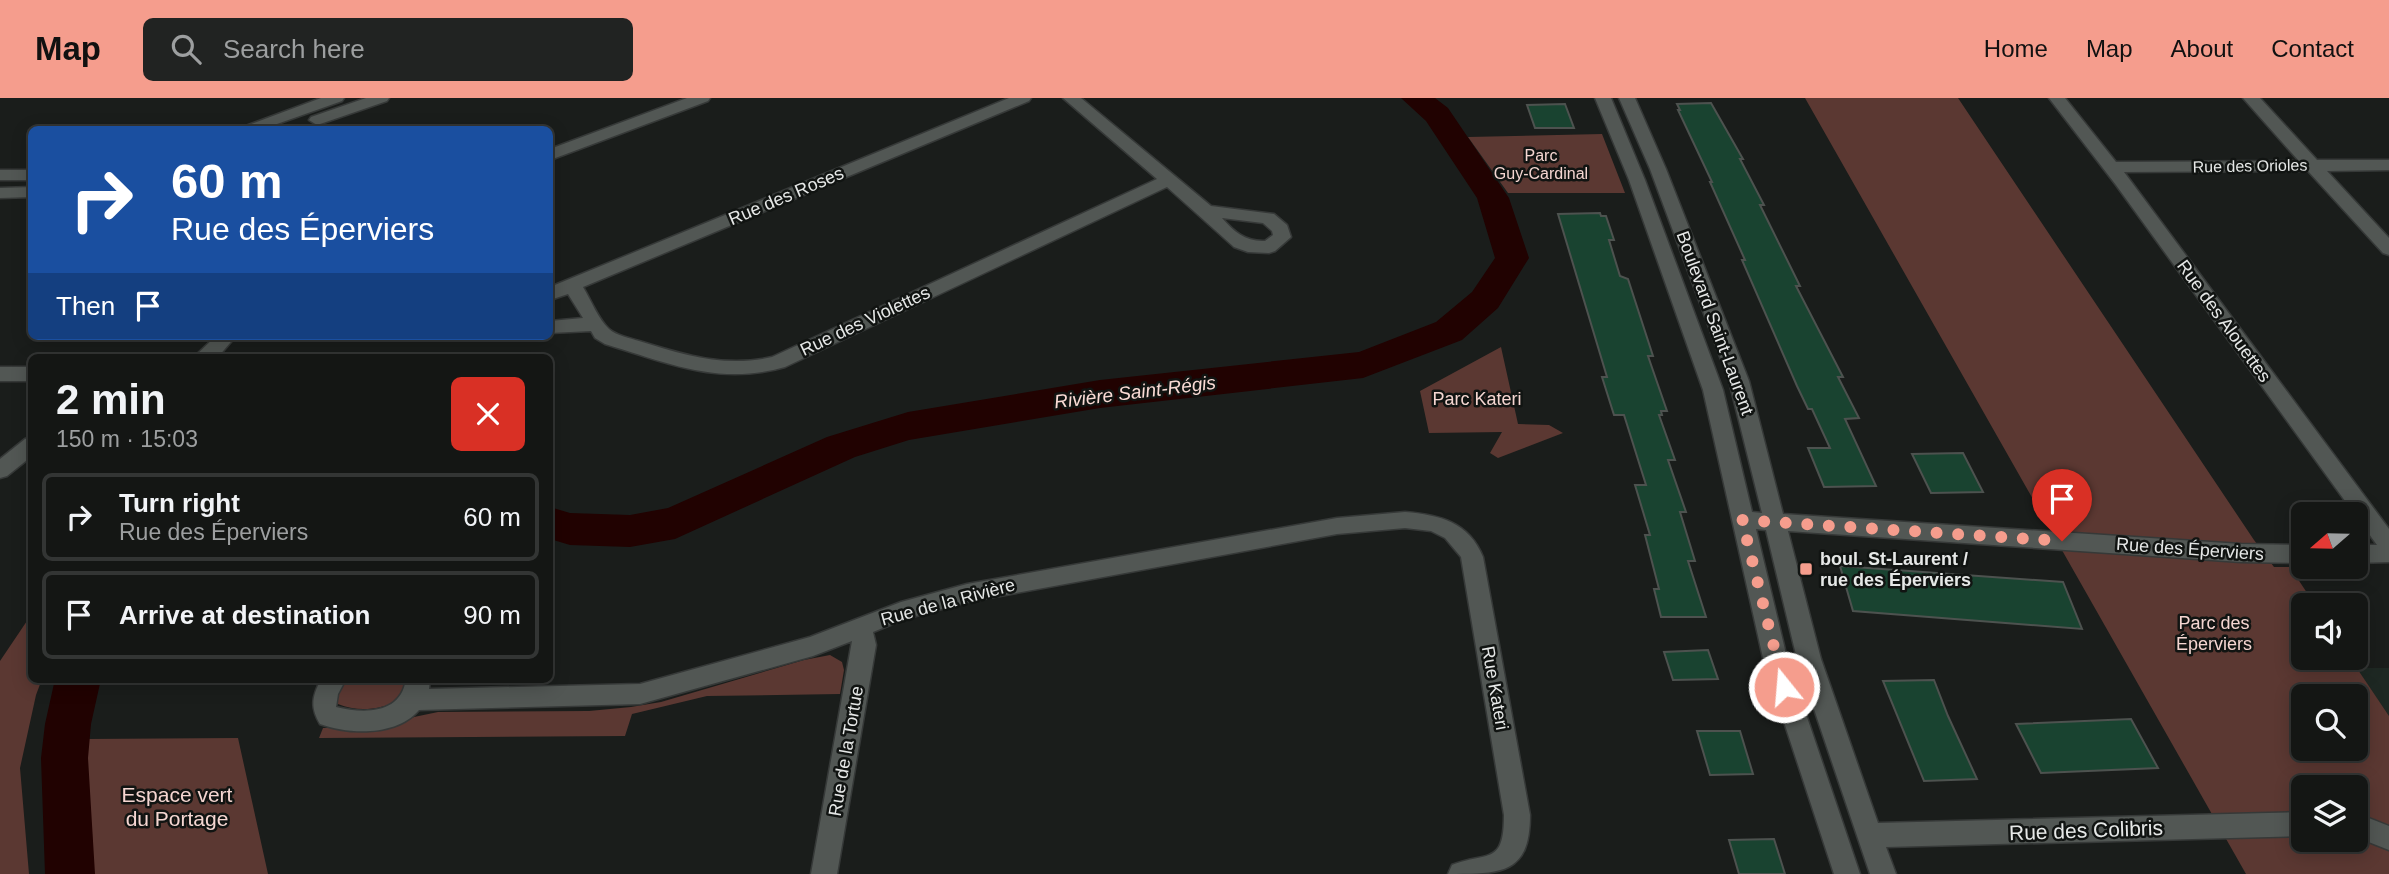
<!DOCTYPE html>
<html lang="en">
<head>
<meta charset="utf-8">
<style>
  body { margin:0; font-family:Helvetica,sans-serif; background:#212322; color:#f1f3f6; height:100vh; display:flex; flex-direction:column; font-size:26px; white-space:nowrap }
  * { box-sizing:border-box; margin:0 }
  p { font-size:23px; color:#9d9fa0 }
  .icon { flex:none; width:38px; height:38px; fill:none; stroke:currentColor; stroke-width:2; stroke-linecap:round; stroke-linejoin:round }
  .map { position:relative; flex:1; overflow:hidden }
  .side { position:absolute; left:28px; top:256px; width:525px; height:329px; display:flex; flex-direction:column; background:#141614; border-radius:10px; box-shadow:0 4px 18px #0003,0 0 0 2px #333534 }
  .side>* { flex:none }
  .top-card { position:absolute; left:28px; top:28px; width:525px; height:214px; border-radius:10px; box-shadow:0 4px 18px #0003,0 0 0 2px #333534; background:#1a4fa0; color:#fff; overflow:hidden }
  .needle { width:46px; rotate:250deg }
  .fabs { position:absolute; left:2291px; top:404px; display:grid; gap:14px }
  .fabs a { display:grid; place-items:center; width:77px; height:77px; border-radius:10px; background:#141614; box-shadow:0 4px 18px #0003,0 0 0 2px #333534; font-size:35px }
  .pin { position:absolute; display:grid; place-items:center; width:60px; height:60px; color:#fff; margin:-72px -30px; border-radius:50% 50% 50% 0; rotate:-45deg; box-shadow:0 0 7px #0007 }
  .pin .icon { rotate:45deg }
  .me { position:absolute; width:77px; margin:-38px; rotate:343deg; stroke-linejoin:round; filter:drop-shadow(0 0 5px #0008) }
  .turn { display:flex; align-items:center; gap:24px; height:147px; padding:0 28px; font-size:32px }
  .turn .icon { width:91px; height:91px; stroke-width:2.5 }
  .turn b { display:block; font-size:49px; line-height:60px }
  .then { display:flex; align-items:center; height:66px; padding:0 28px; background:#0003; gap:14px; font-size:26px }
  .round { display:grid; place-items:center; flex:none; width:74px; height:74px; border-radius:10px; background:#212322 }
  .head { display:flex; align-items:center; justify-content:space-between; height:119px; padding:0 28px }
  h1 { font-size:42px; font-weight:800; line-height:52px }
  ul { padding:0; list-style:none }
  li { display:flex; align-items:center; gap:21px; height:88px; margin:0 14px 10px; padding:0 14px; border:4px solid #333534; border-radius:10px }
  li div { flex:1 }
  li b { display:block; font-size:26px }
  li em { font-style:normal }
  header { display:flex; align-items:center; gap:42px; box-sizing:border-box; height:98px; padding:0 35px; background:#f59d8d; color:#111 }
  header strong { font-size:33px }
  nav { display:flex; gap:38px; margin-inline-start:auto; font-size:24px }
  .search { width:490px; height:63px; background:#212322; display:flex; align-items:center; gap:18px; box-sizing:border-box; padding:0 24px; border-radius:10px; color:#9d9fa0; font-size:26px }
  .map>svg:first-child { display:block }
  .built { fill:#1e2823 }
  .green { fill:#5b3832; fill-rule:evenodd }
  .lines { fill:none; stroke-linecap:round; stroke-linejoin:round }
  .river { fill:#210201; fill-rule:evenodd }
  .building { fill:#194330; stroke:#4d524f; stroke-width:2 }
  .minor-casing { stroke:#363938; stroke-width:3 }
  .minor { fill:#525754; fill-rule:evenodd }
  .route { stroke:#f59d8d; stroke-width:12; stroke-dasharray:0 21.6 }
  .poi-dot { fill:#f59d8d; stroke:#111412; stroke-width:2.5 }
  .labels { text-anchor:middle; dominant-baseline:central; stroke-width:5; stroke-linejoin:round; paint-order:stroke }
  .far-park-label { font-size:16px; fill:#f5d6d1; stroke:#111412 }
  .far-street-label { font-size:16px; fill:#e6e8e7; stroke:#111412 }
  .street-label { font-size:18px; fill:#e6e8e7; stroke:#111412 }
  .park-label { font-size:18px; fill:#f5d6d1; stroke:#111412 }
  .poi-label { font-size:18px; font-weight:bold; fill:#e6e8e7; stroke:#111412; text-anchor:start }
  .water-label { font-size:19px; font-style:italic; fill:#fadbd5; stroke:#111412 }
  .near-park-label { font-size:21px; fill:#f5d6d1; stroke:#111412 }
  .near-street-label { font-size:21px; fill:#e6e8e7; stroke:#111412 }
</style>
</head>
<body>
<header>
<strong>Map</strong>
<div class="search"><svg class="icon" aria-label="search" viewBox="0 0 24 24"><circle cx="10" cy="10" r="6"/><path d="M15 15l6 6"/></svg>Search here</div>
<nav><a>Home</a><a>Map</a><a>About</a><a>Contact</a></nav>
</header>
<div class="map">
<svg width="2389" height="776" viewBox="0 0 2389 776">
  <rect width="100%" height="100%" fill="#1a1d1b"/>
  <!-- built -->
  <path class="built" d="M2357,570h32v48l-28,-40z"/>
  <!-- green -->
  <path class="green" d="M1805,0h153l296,442 20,27h16l25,38 -12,1v52h47l39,58v158h-143zM2303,598h53v53h-53zM2303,690h53v52h-53z
    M1602,36l23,59h-117l-40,-56z
    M1501,249l17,77 31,1 14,8 -65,25 -8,-5 12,-21 -73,1 -9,-42z
    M31,517l1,64h10l-6,16 -16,73 9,106h-29v-213z
    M830,557l12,7 2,8 -4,24 -133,2 -75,18 -7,22 -306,2 4,-10h70l21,-11 24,-5 151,-1 42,-4 30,-5 143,-42z
    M345,581h61v8l-4,13c-21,9 -43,13 -64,4l-1,-9z
    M238,640l30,136h-175l-1,-42 -6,-37v-56z"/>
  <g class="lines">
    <!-- river -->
    <path class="river" d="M1401,0h34l13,10 61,90 20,60 -31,50 -36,32 -99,38 -263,30 -191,32 -54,17 -180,82 -45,8 -60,-2 -20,-6v-32l20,6 60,2 38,-7 159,-71 81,-25 192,-32 259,-28 77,-30 36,-30 23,-34 -18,-60 -51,-77z
      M55,581h46l-10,45 -3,34 7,116h-50l-4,-116 4,-34z"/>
  </g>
  <!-- building -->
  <path class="building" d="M1711,5l32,56h-3l24,46h-4l40,81h-4l47,91h-5l21,41 -14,1 31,67 -52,1 -16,-39h22l-18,-39h-4l-11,-23 -55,-126h3l-35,-78h2l-34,-72h2l-3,-6z
    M1565,6l9,24h-39l-8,-23z
    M1600,115l1,3h5l8,24h-5l11,36 8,3 25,77h-5l19,55h-6l1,4h-3l16,45h-7l18,52h-6l15,49h-7l18,56h-45l-7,-28h5l-14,-54h5l-15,-50h11l-22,-70h-10l-12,-38h5l-49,-163z
    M1963,355l20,39 -52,1 -19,-39z
    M1840,468l223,16 19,47 -229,-18z
    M1708,552l10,29 -45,1 -9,-28z
    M1934,582l14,36 29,63 -53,2 -41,-100z
    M2131,621l27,49 -117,5 -25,-49z
    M1697,633h43l13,43 -43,1z
    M1774,741l11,35h-46l-10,-34z"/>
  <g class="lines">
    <defs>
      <path id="minor" d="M321,0h23l-2,3 -82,29h-25z
        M366,0h23l-2,3 -64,22 -6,2 -8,-5 2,-3z
        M687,0h23l-2,3 -158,59v-11z
        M1009,0h22l-2,3 -446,186c8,13 15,32 26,42 8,7 21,9 30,12 45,14 87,27 133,16l385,-178 -94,-81h18l130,108 63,8 13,11 4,12 -16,14 -6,2 -21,-1 -14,-5 -67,-60 -382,180c-66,19 -117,-4 -180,-23l-10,-6 -4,-7 -41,2v-12l33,-3 -15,-24 -18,6v-13zM1222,120l41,5 9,8 1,4 -8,6c-19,1 -31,-9 -43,-23z
        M1595,0h16l34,82 78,210 29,122 10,1 -33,-132 -79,-212 -31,-71h16l31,71 83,212 34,133 458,30 62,1v18l-62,-1 -453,-31 33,128 57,164 425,-11v24l-417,11 10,27h-26l-73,-215 -31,-129 -10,-1 31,129 73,216h-26l-71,-216 -60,-268 -74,-210z
        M2049,0h16l51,64 183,-1 -56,-63h17l57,62h72v10l-62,1 62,67v17l-6,-2 -75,-82 -184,1 265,357v33l-33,1v-18h21l-261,-360z
        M0,72h32v10h-32z
        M32,89v10l-32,1v-10z
        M216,238h20l-18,21h-24z
        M0,269h32v14h-32z
        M32,339v19l-25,20 -7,2v-19l25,-20z
        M1405,414c35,3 64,10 78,45l47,258c0,59 -28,59 -82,59l4,-9c36,-14 52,1 52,-50l-43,-258 -16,-19 -14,-7 -26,-3 -68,6 -370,68 -62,17 -32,13 3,13 -39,229h-26l41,-233 -39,15 -173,48 -221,6c-22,26 -69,25 -99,14 -10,-17 -8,-27 1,-45h25l-8,15 -2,13c29,7 65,7 70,-28h24l-1,10 211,-5 170,-47 91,-35 66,-18 370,-66z
        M2356,715l33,13v24l-33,-13z"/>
    </defs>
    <!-- minor casing -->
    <use href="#minor" class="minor-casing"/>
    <!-- minor -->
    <use href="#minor" class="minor"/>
  </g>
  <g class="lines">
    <!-- route -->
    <path class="route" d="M1784,589l-42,-167 320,21"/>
  </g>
  <!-- markers -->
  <rect class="poi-dot" x="1799" y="464" width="14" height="14" rx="3.5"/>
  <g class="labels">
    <!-- far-park labels -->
    <g class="far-park-label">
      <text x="1541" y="57">Parc<tspan x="1541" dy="18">Guy-Cardinal</tspan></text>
    </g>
    <!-- far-street labels -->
    <g class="far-street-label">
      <text transform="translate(2250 68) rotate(-1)">Rue des Orioles</text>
    </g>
    <!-- street labels -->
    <g class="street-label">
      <text transform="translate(786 98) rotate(-23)">Rue des Roses</text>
      <text transform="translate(865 223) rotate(-25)">Rue des Violettes</text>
      <text transform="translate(2224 223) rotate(54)">Rue des Alouettes</text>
      <text transform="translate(1715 225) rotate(70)">Boulevard Saint-Laurent</text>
      <text transform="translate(2190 451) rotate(4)">Rue des Éperviers</text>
      <text transform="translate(948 504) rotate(-15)">Rue de la Rivière</text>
      <text transform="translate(1495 590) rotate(80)">Rue Kateri</text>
      <text transform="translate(846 653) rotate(-80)">Rue de la Tortue</text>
    </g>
    <!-- park labels -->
    <g class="park-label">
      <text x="1477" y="301">Parc Kateri</text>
      <text x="2214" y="525">Parc des<tspan x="2214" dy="21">Éperviers</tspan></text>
    </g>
    <!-- poi labels -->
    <g class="poi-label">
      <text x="1820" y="461">boul. St-Laurent /<tspan x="1820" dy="21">rue des Éperviers</tspan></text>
    </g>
    <!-- water labels -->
    <g class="water-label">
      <text transform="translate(1135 294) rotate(-7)">Rivière Saint-Régis</text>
    </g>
    <!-- near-park labels -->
    <g class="near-park-label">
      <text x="177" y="696">Espace vert<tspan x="177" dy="24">du Portage</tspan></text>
    </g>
    <!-- near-street labels -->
    <g class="near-street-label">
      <text transform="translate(2086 732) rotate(-2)">Rue des Colibris</text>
    </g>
  </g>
</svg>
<div class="fabs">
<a><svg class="needle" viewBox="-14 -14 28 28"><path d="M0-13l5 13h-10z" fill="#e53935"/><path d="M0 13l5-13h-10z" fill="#9d9fa0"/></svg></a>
<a><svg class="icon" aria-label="sound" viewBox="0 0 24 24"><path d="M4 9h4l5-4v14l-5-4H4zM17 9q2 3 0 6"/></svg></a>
<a><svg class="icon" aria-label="search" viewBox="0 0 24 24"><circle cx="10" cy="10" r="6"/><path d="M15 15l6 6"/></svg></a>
<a><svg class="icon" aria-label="layers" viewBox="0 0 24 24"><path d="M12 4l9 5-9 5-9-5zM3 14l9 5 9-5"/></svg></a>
</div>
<div class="pin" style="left:2062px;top:443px;background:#d93025"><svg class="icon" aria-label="arrive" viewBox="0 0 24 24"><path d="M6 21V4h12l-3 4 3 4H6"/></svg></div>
<svg class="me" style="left:1784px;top:589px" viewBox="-20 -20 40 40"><circle r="17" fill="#f59d8d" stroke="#fff" stroke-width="3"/><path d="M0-11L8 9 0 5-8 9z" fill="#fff"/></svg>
<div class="top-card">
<div class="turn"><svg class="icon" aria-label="right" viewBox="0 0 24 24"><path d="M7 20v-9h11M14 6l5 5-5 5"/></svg><div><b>60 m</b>Rue des Éperviers</div></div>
<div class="then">Then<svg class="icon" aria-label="arrive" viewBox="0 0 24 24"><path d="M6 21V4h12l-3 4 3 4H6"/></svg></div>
</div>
<section class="side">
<div class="head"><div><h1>2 min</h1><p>150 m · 15:03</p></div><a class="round" style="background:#d93025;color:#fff"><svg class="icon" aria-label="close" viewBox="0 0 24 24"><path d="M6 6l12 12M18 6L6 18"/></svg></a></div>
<ul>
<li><svg class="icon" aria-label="right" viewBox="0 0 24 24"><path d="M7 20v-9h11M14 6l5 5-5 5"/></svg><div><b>Turn right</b><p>Rue des Éperviers</p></div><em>60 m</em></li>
<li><svg class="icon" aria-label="arrive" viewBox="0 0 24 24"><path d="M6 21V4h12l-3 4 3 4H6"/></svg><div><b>Arrive at destination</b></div><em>90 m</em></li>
</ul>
</section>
</div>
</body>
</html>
